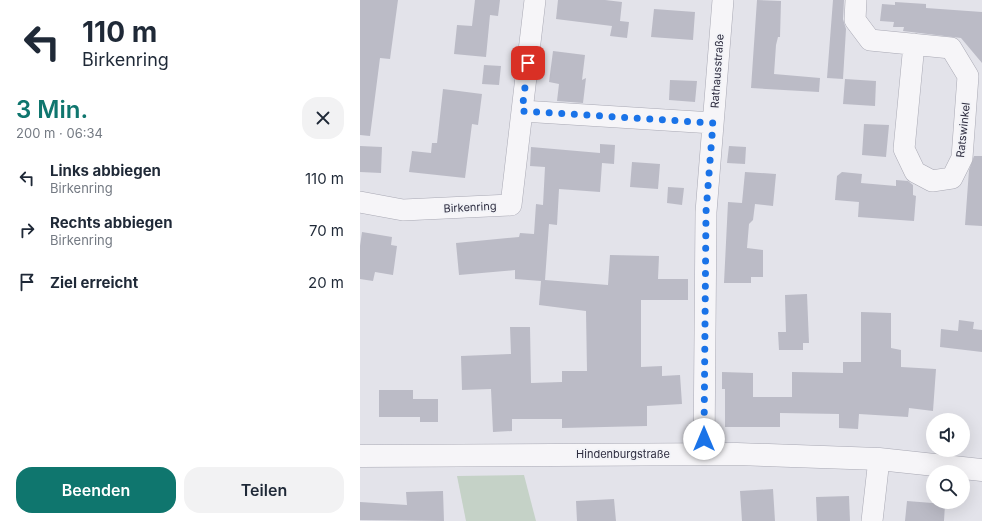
<!DOCTYPE html>
<html lang="de">
<head>
<meta charset="utf-8">
<style>
  body { margin:0; font-family:Inter,sans-serif; background:#f2f2f3; color:#1f2937; height:100vh; display:flex; flex-direction:column; font-size:15px; white-space:nowrap }
  * { box-sizing:border-box; margin:0 }
  p { font-size:13px; color:#747a83 }
  .icon { flex:none; width:22px; height:22px; fill:none; stroke:currentColor; stroke-width:2; stroke-linecap:round; stroke-linejoin:round }
  .map { position:relative; flex:1; overflow:hidden }
  .side { display:flex; flex-direction:column; background:#fff; width:360px }
  .side>* { flex:none }
  .guide { background:#fff; color:#1f2937; overflow:hidden }
  .tools { position:absolute; left:566px; top:413px; display:grid; gap:8px }
  .tools a { display:grid; place-items:center; width:44px; height:44px; border-radius:50%; background:#fff; box-shadow:0 4px 16px #0002; font-size:20px }
  .pin { position:absolute; display:grid; place-items:center; width:34px; height:34px; color:#fff; margin:-17px; border-radius:8px; box-shadow:0 2px 6px #0006 }
  .me { position:absolute; width:44px; margin:-22px; rotate:0deg; stroke-linejoin:round; filter:drop-shadow(0 0 3px #0008) }
  .turn { display:flex; align-items:center; gap:14px; height:84px; padding:0 16px; font-size:18px }
  .turn .icon { width:52px; height:52px; stroke-width:2.5 }
  .turn b { display:block; font-size:28px; line-height:34px }
  .round { display:grid; place-items:center; flex:none; width:42px; height:42px; border-radius:16px; background:#f2f2f3 }
  .head { display:flex; align-items:center; justify-content:space-between; height:68px; padding:0 16px }
  h1 { font-size:24px; font-weight:600; line-height:30px; color:#0f766e }
  .cta { display:flex; gap:8px; margin-top:auto; padding:8px 16px }
  .cta a { flex:1; height:46px; border-radius:16px; background:#0f766e; color:#fff; font-size:16px; font-weight:600; line-height:46px; text-align:center }
  .cta a+a { background:#f2f2f3; color:#1f2937 }
  ul { padding:0; list-style:none }
  li { display:flex; align-items:center; gap:12px; height:52px; padding:0 16px }
  li div { flex:1 }
  li b { display:block; font-size:15px }
  li em { font-style:normal }
  main { display:flex; flex:1; min-height:0 }
  .map>svg:first-child { display:block }
  .green { fill:#c5d2c7 }
  .building { fill:#bbbbc6 }
  .lines { fill:none; stroke-linecap:round; stroke-linejoin:round }
  .minor-casing { stroke:#a9a9b4; stroke-width:22 }
  .tertiary-casing { stroke:#a9a9b4; stroke-width:23 }
  .minor { stroke:#f6f5f8; stroke-width:21 }
  .tertiary { stroke:#f6f5f8; stroke-width:22 }
  .route { stroke:#1a73e8; stroke-width:7; stroke-dasharray:0 12.6 }
  .labels { text-anchor:middle; dominant-baseline:central; stroke-width:3.5; stroke-linejoin:round; paint-order:stroke }
  .street-label { font-size:11px; fill:#2e2d40; stroke:#f2f3f7 }
</style>
</head>
<body>
<main>
<section class="side">
<div class="guide">
<div class="turn"><svg class="icon" aria-label="left" viewBox="0 0 24 24"><path d="M17 20v-9H6M10 6l-5 5 5 5"/></svg><div><b>110 m</b>Birkenring</div></div>
</div>
<div class="head"><div><h1>3 Min.</h1><p>200 m · 06:34</p></div><a class="round"><svg class="icon" aria-label="close" viewBox="0 0 24 24"><path d="M6 6l12 12M18 6L6 18"/></svg></a></div>
<ul>
<li><svg class="icon" aria-label="left" viewBox="0 0 24 24"><path d="M17 20v-9H6M10 6l-5 5 5 5"/></svg><div><b>Links abbiegen</b><p>Birkenring</p></div><em>110 m</em></li>
<li><svg class="icon" aria-label="right" viewBox="0 0 24 24"><path d="M7 20v-9h11M14 6l5 5-5 5"/></svg><div><b>Rechts abbiegen</b><p>Birkenring</p></div><em>70 m</em></li>
<li><svg class="icon" aria-label="arrive" viewBox="0 0 24 24"><path d="M6 21V4h12l-3 4 3 4H6"/></svg><div><b>Ziel erreicht</b></div><em>20 m</em></li>
</ul>
<div class="cta"><a>Beenden</a><a>Teilen</a></div>
</section>
<div class="map">
<svg width="622" height="521" viewBox="0 0 622 521">
  <rect width="100%" height="100%" fill="#e3e3ea"/>
  <!-- green -->
  <path class="green" d="M164,475l12,46h-70l-9,-45z"/>
  <!-- building -->
  <path class="building" d="M0,0h38l-8,59 -10,-1 -10,78 -10,-1z
    M115,0h25l-2,16 -8,-1 -4,42 -32,-3 3,-29 15,1z
    M198,0h47l17,2 -2,19 9,1 -2,16 -17,-2 2,-10 -56,-7z
    M397,0l24,1 -1,36h-2l-2,8 -2,29 46,4 -1,14 -68,-4z
    M473,0h11l-1,19 3,10 -3,50 -16,-1z
    M535,2l31,2v4l56,4v51l-21,-25 -58,-7 1,-4h-11l1,-5 -14,-1 2,-17 13,1z
    M294,9l41,3 -2,28 -42,-3z
    M193,51l32,4 -3,25 4,-2 -3,25 -26,-2 2,-17 -10,-2z
    M124,65l17,1 -2,19 -17,-1z
    M485,79l31,2 -1,25 -32,-2z
    M310,80l27,1 -2,21 -26,-2z
    M83,89l39,5 -4,31 -6,-1 -7,54 -56,-6 3,-21 19,2 1,-10h5z
    M504,124l25,1 -3,32 -24,-2z
    M240,144l15,1 -1,19 -12,-1 -2,29 -41,-3 -2,36 -8,-1 -4,56 63,5 2,-30 49,1 -1,23h30v21h-47v67l21,-1v10l18,-1 2,29 -35,2v20l-85,2v-9h-50v12l-19,1 -2,-43 -29,1 -1,-34 50,-2 -1,-27h20l1,56 31,-1v-11h25l-1,-60 -47,-6 2,-24 -26,-2v-9l-56,5 -3,-32 63,-6 1,-4 14,1 2,-30 7,1 2,-38 -15,-1 1,-19 69,6z
    M0,146l22,1 -1,26 -21,-1z
    M369,146l17,1 -1,17 -18,-1z
    M614,156h8v70l-17,-1 4,-55z
    M272,162l28,2 -2,25 -28,-2z
    M385,172l31,2 -3,32 -18,-2 -2,16 -4,4 -2,24 16,2v27h-12v6h-27l4,-81 14,1z
    M482,172l20,2 -1,9 35,3v-6l12,1 5,4v10l3,1 -2,25 -56,-4 1,-15 -24,-2 2,-24z
    M308,187l16,1 -2,17 -15,-2z
    M2,232l30,5 -1,8 6,1 -4,29 -18,-3 -2,9 -13,-2v-33z
    M447,294l2,49h-6v7h-24l-1,-18h8l-1,-37z
    M501,312l30,1v35l10,2v17l35,2 -3,42 -24,-3 -1,9 -49,-3 -1,15 -19,-1v-14l-59,-1v14h-55v-38h-3v-17l31,1v24h39v-25l51,1v-11h18z
    M599,320l15,2 -1,7 9,1v22l-42,-5 1,-18 17,2z
    M19,390h34v9h25v23h-18v-5h-41z
    M413,489l2,32h-33l-2,-30z
    M83,491l1,30 -84,-1v-18l47,3 -1,-13z
    M489,496l1,25h-33l-1,-24z
    M254,499l2,22h-39l-1,-20z
    M547,501l38,3 -1,17h-39z"/>
  <g class="lines">
    <defs>
      <path id="minor" d="M496,0l-1,20 15,20 81,8 17,28 -6,82 -10,20 -20,3 -17,-9 -11,-23 10,-105
        M162,111l191,12
        M0,202l43,8 108,-5 24,-205
        M344,454l2,-242 17,-212
        M512,521l7,-62"/>
      <path id="tertiary" d="M0,456l377,-2 142,5 103,11"/>
    </defs>
    <!-- minor casing -->
    <use href="#minor" class="minor-casing"/>
    <!-- tertiary casing -->
    <use href="#tertiary" class="tertiary-casing"/>
    <!-- minor -->
    <use href="#minor" class="minor"/>
    <!-- tertiary -->
    <use href="#tertiary" class="tertiary"/>
  </g>
  <g class="lines">
    <!-- route -->
    <path class="route" d="M168,63l-6,48 191,12 -7,89 -2,227"/>
  </g>
  <g class="labels">
    <!-- street labels -->
    <g class="street-label">
      <text transform="translate(357 71) rotate(-86)">Rathausstraße</text>
      <text transform="translate(603 130) rotate(-84)">Ratswinkel</text>
      <text transform="translate(110 207) rotate(-3)">Birkenring</text>
      <text x="263" y="454">Hindenburgstraße</text>
    </g>
  </g>
</svg>
<div class="tools">
<a><svg class="icon" aria-label="sound" viewBox="0 0 24 24"><path d="M4 9h4l5-4v14l-5-4H4zM17 9q2 3 0 6"/></svg></a>
<a><svg class="icon" aria-label="search" viewBox="0 0 24 24"><circle cx="10" cy="10" r="6"/><path d="M15 15l6 6"/></svg></a>
</div>
<div class="pin" style="left:168px;top:63px;background:#d93025"><svg class="icon" aria-label="arrive" viewBox="0 0 24 24"><path d="M6 21V4h12l-3 4 3 4H6"/></svg></div>
<svg class="me" style="left:344px;top:439px" viewBox="-20 -20 40 40"><circle r="19" fill="#fff"/><path d="M0-13L10 11 0 6-10 11z" fill="#1a73e8"/></svg>
</div>
</main>
</body>
</html>
